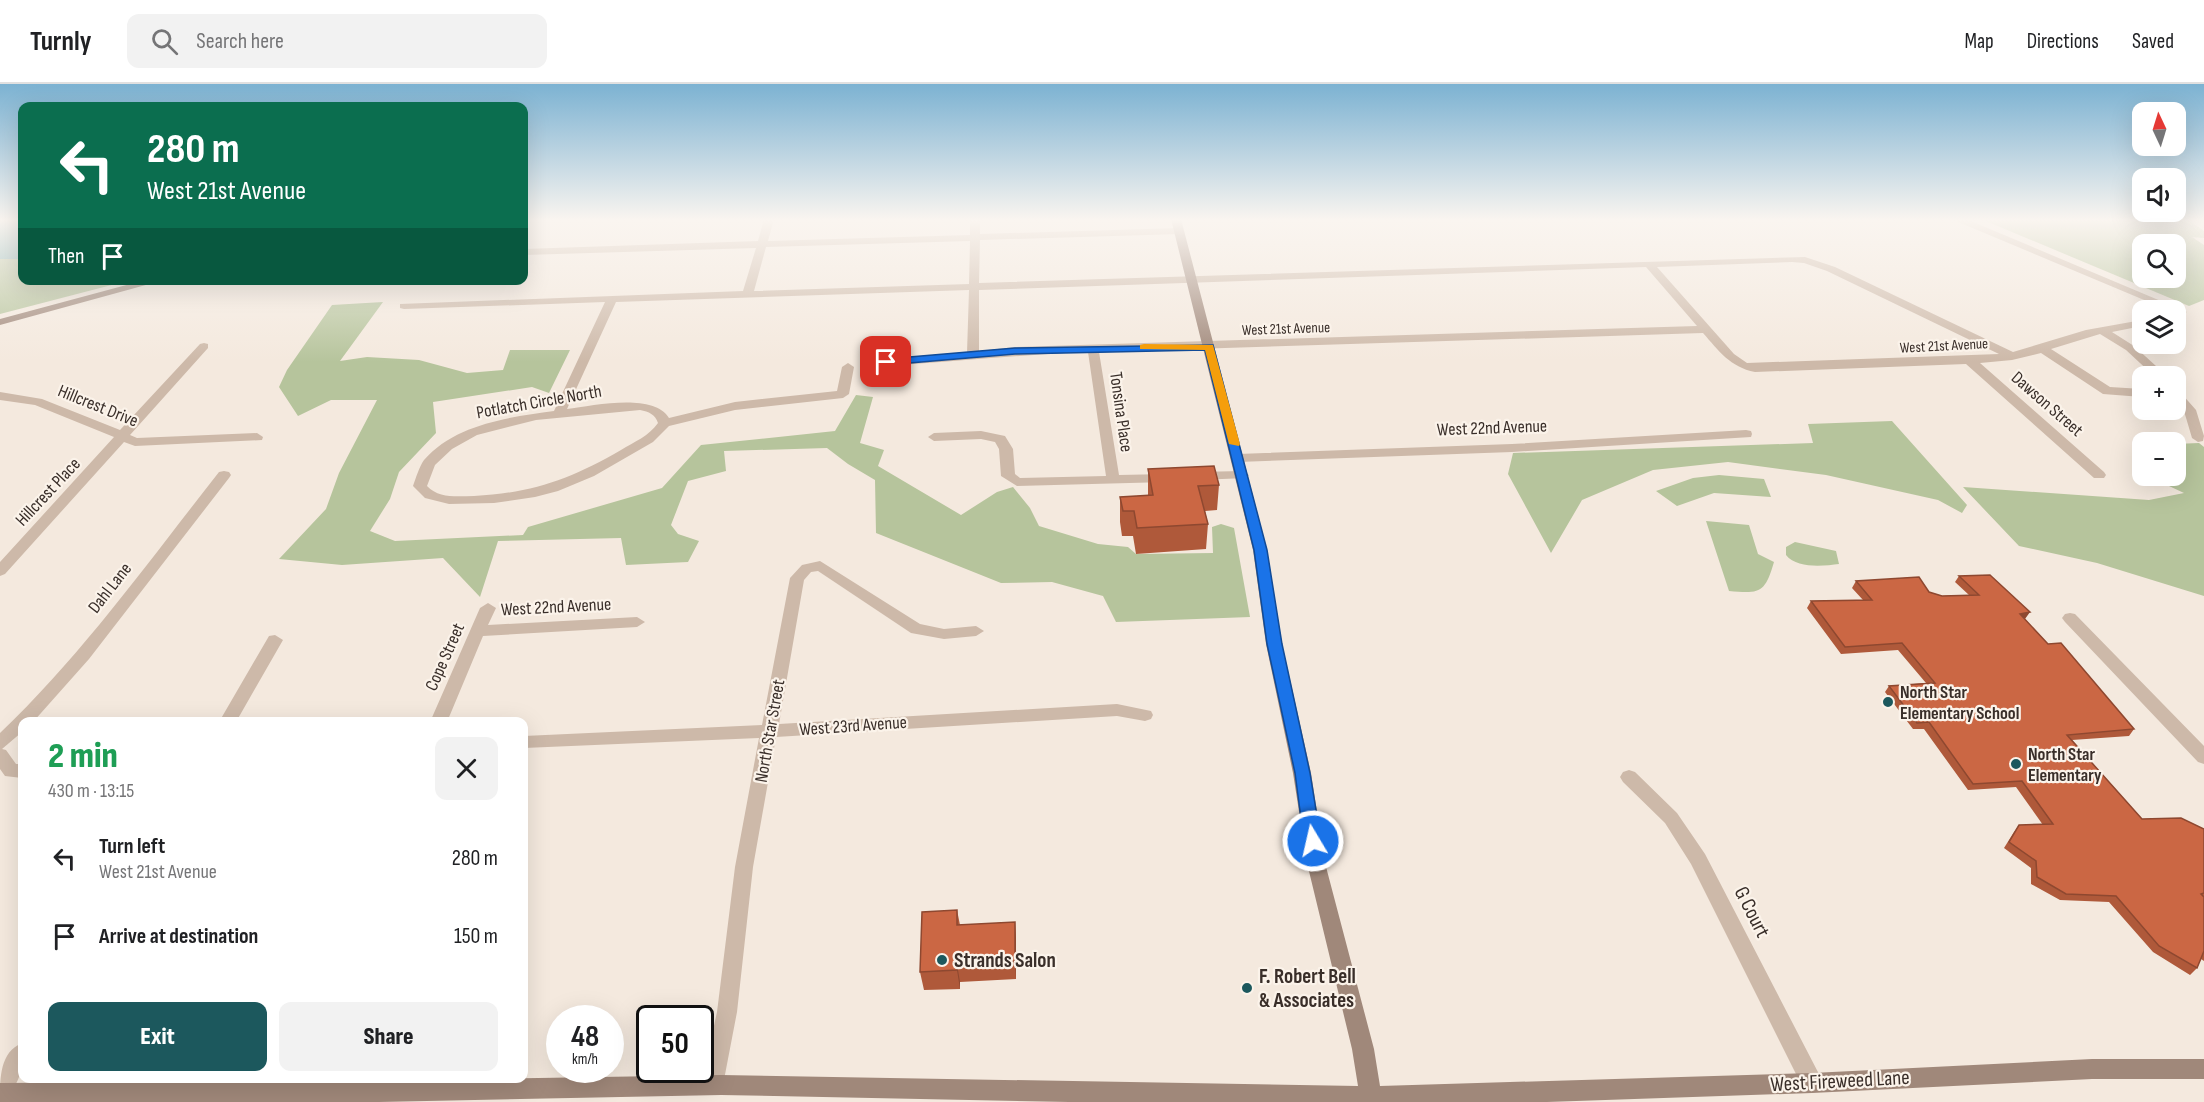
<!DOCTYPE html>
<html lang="en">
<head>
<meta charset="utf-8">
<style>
  body { margin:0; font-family:"Sofia Sans Condensed",sans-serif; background:#f2f2f2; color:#202124; height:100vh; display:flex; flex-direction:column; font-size:22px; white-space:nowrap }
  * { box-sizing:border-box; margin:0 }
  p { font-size:20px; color:#757577 }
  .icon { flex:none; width:33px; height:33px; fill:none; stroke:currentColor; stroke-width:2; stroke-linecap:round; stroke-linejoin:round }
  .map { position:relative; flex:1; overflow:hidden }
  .sheet { position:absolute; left:18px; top:633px; width:510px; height:366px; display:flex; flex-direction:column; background:#fff; border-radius:12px; box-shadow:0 6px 24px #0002 }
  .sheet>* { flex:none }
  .top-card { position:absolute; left:18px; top:18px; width:510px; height:183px; border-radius:12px; box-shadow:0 6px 24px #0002; background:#0b6e4f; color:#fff; overflow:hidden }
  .needle { width:39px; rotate:356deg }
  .controls { position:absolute; left:2132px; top:18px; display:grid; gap:12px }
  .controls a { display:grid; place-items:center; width:54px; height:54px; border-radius:12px; background:#fff; box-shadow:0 6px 24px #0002; font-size:30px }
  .speed { position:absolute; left:546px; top:921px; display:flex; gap:12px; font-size:30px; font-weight:700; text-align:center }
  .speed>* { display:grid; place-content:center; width:78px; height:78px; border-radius:50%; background:#fff; box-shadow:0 6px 24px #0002; line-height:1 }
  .speed small { font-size:15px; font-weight:400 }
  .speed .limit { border:3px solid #111; border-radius:9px; background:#fff; color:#111 }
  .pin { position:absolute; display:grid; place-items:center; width:51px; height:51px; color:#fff; margin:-26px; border-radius:12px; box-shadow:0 3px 9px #0006 }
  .me { position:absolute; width:66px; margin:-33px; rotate:351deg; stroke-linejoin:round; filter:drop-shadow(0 0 4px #0008) }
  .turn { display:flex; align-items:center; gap:21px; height:126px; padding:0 30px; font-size:27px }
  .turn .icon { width:78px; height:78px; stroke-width:2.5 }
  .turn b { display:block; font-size:42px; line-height:51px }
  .then { display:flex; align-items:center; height:57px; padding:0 30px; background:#0003; gap:12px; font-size:22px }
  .round { display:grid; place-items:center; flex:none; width:63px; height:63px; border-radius:12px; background:#f2f2f2 }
  .headline { display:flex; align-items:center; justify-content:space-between; height:102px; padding:0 30px }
  h1 { font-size:36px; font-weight:800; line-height:45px; color:#1e9e55 }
  .primary-button { display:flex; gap:12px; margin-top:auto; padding:12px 30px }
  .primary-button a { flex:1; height:69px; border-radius:12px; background:#1c585d; color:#fff; font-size:24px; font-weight:800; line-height:69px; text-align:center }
  .primary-button a+a { background:#f2f2f2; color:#202124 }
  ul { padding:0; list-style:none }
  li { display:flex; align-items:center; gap:18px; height:78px; padding:0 30px }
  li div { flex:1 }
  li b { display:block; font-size:22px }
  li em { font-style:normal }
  header { display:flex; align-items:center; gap:36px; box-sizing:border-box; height:84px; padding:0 30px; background:#fff; border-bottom:2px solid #e0e0e0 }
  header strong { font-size:28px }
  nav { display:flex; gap:33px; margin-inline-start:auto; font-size:21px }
  .search { width:420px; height:54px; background:#f2f2f2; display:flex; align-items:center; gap:15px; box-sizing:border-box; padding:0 21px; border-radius:12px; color:#757577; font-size:22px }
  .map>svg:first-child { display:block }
  .green { fill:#b6c49c; fill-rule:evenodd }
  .water { fill:#7bafb2 }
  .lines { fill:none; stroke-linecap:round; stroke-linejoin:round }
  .minor { fill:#cdb9a9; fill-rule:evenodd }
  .secondary { fill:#a0887a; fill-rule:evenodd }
  .wall { fill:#af593a }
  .shaded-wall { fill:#8e4830 }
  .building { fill:#cb6744; stroke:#8e4830; stroke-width:1.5 }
  .route { fill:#1a73e8; stroke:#114b97; stroke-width:1.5 }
  .slow { fill:#f59e0b }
  .poi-dot { fill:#1c585d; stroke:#fbf3ea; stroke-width:2 }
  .labels { text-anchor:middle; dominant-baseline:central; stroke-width:4.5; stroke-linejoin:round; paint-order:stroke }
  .far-street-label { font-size:15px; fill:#392e29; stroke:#fbf3ea }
  .street-label { font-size:18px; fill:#392e29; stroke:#fbf3ea }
  .poi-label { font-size:18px; font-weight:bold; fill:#392e29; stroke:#fbf3ea; text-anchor:start }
  .near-street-label { font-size:21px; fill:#392e29; stroke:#fbf3ea }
  .near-poi-label { font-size:21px; font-weight:bold; fill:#392e29; stroke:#fbf3ea; text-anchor:start }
</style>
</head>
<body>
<header>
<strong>Turnly</strong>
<div class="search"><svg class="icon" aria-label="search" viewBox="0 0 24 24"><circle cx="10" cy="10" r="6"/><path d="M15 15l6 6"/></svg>Search here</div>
<nav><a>Map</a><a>Directions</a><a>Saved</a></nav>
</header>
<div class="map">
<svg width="2204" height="1018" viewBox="0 0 2204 1018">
  <rect width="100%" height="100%" fill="#f4e9de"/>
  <!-- green -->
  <path class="green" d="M1981,135h206l17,12v7l-12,-1 12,8v55l-15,6zM2175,160v34h-33v-34z
    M0,175h22v21l105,1 -127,33z
    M383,218l-43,59 27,-4 52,3 48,13 36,-3 7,-20h60l-21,43 -17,-6 -99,15 3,31 -37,39 -9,27 -20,32 25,10 128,-6 5,-8 134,-39 39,-43 134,-14 21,-36 17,2 -13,46 24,7 -6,16 83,49 36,-23 16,-5 17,21 9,18 59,18 30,3 8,7 77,-1 -1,-26 9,-3 13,4 16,89 -134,5 -13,-26 -51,-14 -51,1 -125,-50 -1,-53 -27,-16 -21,-16 -103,3 2,20 -38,10 -17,44 7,9 21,7 -11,21 -62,3 -5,-27 -123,3 -18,56 -37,-39 -101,7 -63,-6 47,-50 13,-36 38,-73h-46l-33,16 -19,-29 8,-17 45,-65z
    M1892,337l75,84 -5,8 -24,-13 -112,-25 -98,-13 -75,8 -71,30 -31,53 -43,-79 5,-21 300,-10 -5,-19z
    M2199,359l5,4v149l-107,-33 -78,-17 -56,-59 186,13 35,-7 -30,-14 21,-3v-32z
    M1719,391l45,4 7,18 -57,-4 -37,13 -21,-15 37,-13z
    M1706,437l43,4 9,29 16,8c-9,31 -14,32 -45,29z
    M1795,458l41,9 3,13c-15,2 -42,5 -53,-9v-8z"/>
  <!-- water -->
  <path class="water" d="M0,135h22v40h-22z"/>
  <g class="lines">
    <!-- minor -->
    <path class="minor" d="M764,135h10l-6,22 202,-6v-16h10v15l199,-6 5,3 -5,3 -199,6 -1,43 826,-26 30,10 178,85 73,-22 56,-10v6l-30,6 22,14 33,30h-13l-28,-26 -26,-16 -49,15 59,38 32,2v8l-39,-3 -62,-41 -29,7 -32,3 124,109 2,3 -2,3h-10l-128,-114 -211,8c-25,-5 -36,-21 -52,-39l-604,19 20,123 48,-1 7,4 -7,4 -150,4 -16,-10 -2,-27 -4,-7 -14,-3 -47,2 -6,-4 6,-4 47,-2 24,5 8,13 2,25 5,4 86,-2 -18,-124c-74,3 -146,11 -219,15l-6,-4 6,-4 98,-6 2,-63 -353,12 -49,107c26,-3 86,-17 102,9l66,-16 102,-11 5,-24 6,-4 6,4 -5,27 -6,4 -108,12 -66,16 -16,16 -59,34 -36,15 -23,6 -41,6 -45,1 -24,-6 -12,-12c3,-8 6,-19 11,-26 31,-36 86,-43 130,-49l51,-109 -201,7 -4,-1v-4l343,-13 13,-43 -232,7v-6l234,-8zM970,157l-1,43 -215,7 12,-44zM1792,178l12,1 23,8 172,83 -252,9 -13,-9 -77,-87zM1646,183l51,59 -682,21 -36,4v-61zM640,326c9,2 15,4 18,13 -9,13 -24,19 -37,27 -50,29 -89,43 -147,46 -16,0 -35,3 -47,-10l8,-21 17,-16 25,-14 59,-15z
      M1951,135h15l221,93 -6,3 -4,-1 -2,-4h-7z
      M204,259l4,1v4l-78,87 7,3 120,-5 6,4 -1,3 -127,6 -11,-4 -119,132 -5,2v-14l114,-125 -79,-32 -35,-5v-8l42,7 78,31 80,-86z
      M2175,309h6l15,17 8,26 -1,5 -5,1 -6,-4 -8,-27 -9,-10z
      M1746,346l5,1 1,3 -1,3 -239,15 -274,10 -7,-4 7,-4 274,-10z
      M224,387l5,1 2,3 -2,3 -140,181 -56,63h-11v10l-20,17 4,1 10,14h6v14l-17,-2 -5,-7v-36c82,-78 149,-172 219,-261z
      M1242,387l7,4 -2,3 -50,2 -7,-4 7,-4z
      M820,477l100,63 24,5 32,-3 8,5 -8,5 -32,3 -33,-6 -93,-62 -7,1 -7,8 -25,144 338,-20 34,7 2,4 -2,4 -6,2 -28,-5 -341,21 -23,130 -16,145 -14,73 -3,7 -8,3 -8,-3 -3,-7 16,-73 18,-145 24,-129 -235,10v-12l238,-11 28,-147 12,-13z
      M488,519l8,5 -8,17 149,-8 8,5 -8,5 -154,9 -36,86h-17l50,-114z
      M2070,529l5,1 129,132v18l-6,-2 -133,-140 -3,-4 3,-4z
      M275,551l8,5 -47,82h-17l50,-86z
      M1629,686l6,2 42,41 28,41 115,222 3,7 -3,7 -8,3 -8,-3 -113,-226 -26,-41 -42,-41 -3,-5 3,-5z
      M22,959c2,20 -1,47 -22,56 0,-21 0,-47 22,-56z"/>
    <!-- secondary -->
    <path class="secondary" d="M1171,135h10l86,331 15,94 29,129 14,90 49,186 6,37 432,-13 280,-14h112v20h-112l-280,14 -265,9h-478l-348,-7 -342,7h-379v-19l348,-2 373,-6 637,11 -6,-37 -45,-186 -14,-90 -27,-129 -13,-94z
      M145,196h19l-164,45v-6z"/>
  </g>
  <!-- wall -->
  <path class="wall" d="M1148,385l71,16 -2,25 -12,1 3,13 -2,25 -70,5 -3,-18h-11l-2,-14v-25l28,-1z
    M1959,492l66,43 23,25 86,85 -5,7 -57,4 70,79 62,10v132l-3,-2 -4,9 -7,7 -37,-23 -44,-50 -49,-2 -29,-16v-16l-27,-20 10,-16 5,-7h24l-27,-38 -48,3 -44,-61h-11l-28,-37 4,-6 37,-3 -28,-33 -57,4 -34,-46 4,-7 52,-1 -11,-12 4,-7 73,11 13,4 27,-1 -14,-13z
    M957,826l3,15 55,-3 1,19v38l-56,3v7l-36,1 -4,-18z"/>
  <!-- shaded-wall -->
  <path class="shaded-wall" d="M2030,528l-5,7 -5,-5z
    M1015,838l1,19v38l-1,-18z
    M957,880l3,18v7l-3,-19z"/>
  <!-- building -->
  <path class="building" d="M1214,382l5,19 -21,1 10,38 -71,4 -3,-17h-11l-3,-14 33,-2 -5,-26z
    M1990,491l40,37 -10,2 28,30 13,-1 73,86 -67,6 75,84 39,-1 23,11v64l-3,1 3,3v54l-7,17 -38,-22 -43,-50 -50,-2 -29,-17 -1,-16 -27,-19 10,-17 34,-1 -31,-43 -49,3 -44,-62 -12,1 -28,-37 46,-3 -33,-40 -57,4 -34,-46 61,-1 -16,-19 63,-4 10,15 13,4 37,-1 -20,-19z
    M957,826v15l58,-3v39l-58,3v6l-37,2 2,-60z"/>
  <!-- sky -->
  <linearGradient id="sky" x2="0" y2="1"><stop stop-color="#7cb2d2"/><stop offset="0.49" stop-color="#faf5f0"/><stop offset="1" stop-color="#faf5f0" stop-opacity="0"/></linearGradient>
  <rect width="2204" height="278" fill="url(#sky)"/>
  <!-- route -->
  <path class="route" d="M1213,261l54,205 15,94 28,129 11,68 -2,5h-12l-3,-5 -9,-68 -28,-129 -13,-94 -49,-200 -190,4 -129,11 -5,-3 5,-3 129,-11z"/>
  <!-- slow -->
  <path class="slow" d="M1144,260l69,1 27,99 -1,2 -10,-2 -24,-94 -65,-1v-4z"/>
  <!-- markers -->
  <g class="poi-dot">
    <circle cx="1888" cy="618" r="6"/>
    <circle cx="2016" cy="680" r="6"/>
    <circle cx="942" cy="876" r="6"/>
    <circle cx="1247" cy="904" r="6"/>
  </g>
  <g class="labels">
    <!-- far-street labels -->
    <g class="far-street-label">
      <text transform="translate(1286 245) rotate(-2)">West 21st Avenue</text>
      <text transform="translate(1944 262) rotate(-3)">West 21st Avenue</text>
    </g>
    <!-- street labels -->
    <g class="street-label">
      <text transform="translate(539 318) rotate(-10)">Potlatch Circle North</text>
      <text transform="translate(2047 320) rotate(41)">Dawson Street</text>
      <text transform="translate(98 322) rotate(22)">Hillcrest Drive</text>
      <text transform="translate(1121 328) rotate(82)">Tonsina Place</text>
      <text transform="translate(1492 344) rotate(-2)">West 22nd Avenue</text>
      <text transform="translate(48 408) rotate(-47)">Hillcrest Place</text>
      <text transform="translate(110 504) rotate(-52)">Dahl Lane</text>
      <text transform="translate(556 523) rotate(-3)">West 22nd Avenue</text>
      <text transform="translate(445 573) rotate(-66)">Cope Street</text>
      <text transform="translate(853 642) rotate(-4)">West 23rd Avenue</text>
      <text transform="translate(770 647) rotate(-80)">North Star Street</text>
    </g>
    <!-- poi labels -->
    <g class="poi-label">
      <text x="1900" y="608">North Star<tspan x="1900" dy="21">Elementary School</tspan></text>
      <text x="2028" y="670">North Star<tspan x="2028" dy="21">Elementary</tspan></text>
    </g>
    <!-- near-street labels -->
    <g class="near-street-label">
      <text transform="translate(1752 828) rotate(63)">G Court</text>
      <text transform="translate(1840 997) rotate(-3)">West Fireweed Lane</text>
    </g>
    <!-- near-poi labels -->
    <g class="near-poi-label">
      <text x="954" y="876">Strands Salon</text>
      <text x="1259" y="892">F. Robert Bell<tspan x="1259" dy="24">&amp; Associates</tspan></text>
    </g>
  </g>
</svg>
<div class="controls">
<a><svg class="needle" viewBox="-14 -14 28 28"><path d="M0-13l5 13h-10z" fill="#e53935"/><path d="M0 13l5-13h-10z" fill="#757577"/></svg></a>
<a><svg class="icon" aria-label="sound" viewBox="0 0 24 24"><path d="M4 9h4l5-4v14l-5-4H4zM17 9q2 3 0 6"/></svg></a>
<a><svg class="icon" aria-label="search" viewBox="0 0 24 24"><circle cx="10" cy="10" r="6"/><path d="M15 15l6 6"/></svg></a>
<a><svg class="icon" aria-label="layers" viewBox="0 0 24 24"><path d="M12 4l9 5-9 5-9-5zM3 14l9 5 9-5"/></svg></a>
<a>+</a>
<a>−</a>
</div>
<div class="speed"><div>48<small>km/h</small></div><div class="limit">50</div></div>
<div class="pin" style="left:886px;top:278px;background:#d93025"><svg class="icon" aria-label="arrive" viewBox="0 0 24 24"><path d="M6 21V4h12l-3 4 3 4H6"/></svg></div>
<svg class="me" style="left:1313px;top:757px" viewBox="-20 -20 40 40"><circle r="17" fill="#1a73e8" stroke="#fff" stroke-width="3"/><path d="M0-11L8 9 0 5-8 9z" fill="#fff"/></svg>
<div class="top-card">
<div class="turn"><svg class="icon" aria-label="left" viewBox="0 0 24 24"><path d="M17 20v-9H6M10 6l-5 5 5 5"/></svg><div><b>280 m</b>West 21st Avenue</div></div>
<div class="then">Then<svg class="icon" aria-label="arrive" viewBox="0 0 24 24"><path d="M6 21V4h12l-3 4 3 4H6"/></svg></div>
</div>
<section class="sheet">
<div class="headline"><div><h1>2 min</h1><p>430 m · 13:15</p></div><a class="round"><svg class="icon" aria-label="close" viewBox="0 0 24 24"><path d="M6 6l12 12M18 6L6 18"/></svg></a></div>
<ul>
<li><svg class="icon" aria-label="left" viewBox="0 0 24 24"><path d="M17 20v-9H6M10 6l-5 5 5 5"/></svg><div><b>Turn left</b><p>West 21st Avenue</p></div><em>280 m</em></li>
<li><svg class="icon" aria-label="arrive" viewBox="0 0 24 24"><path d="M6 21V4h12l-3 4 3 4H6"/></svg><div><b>Arrive at destination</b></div><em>150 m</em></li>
</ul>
<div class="primary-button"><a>Exit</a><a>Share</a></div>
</section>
</div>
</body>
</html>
